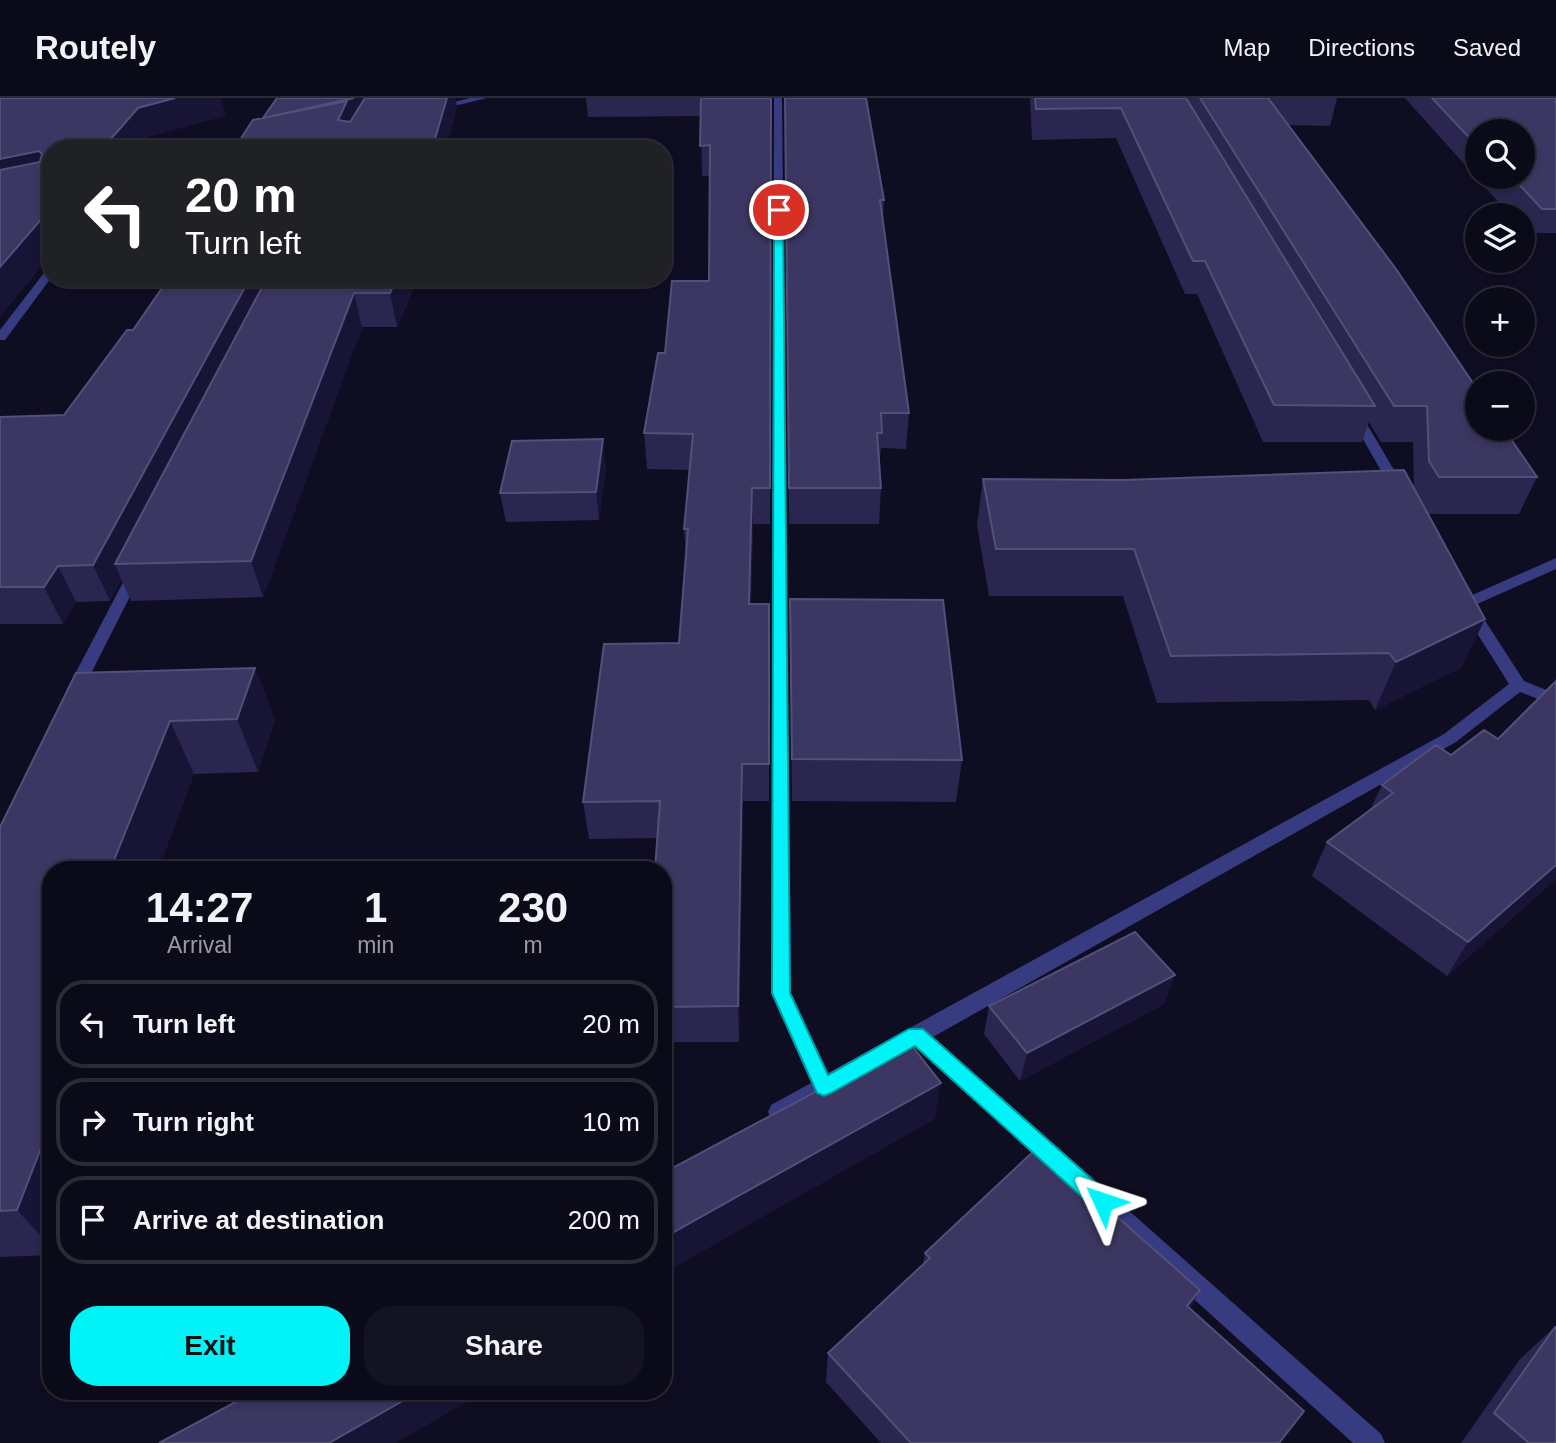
<!DOCTYPE html>
<html lang="en">
<head>
<meta charset="utf-8">
<style>
  body { margin:0; font-family:Arial,sans-serif; background:#141322; color:#f1f3f6; height:100vh; display:flex; flex-direction:column; font-size:26px; white-space:nowrap }
  * { box-sizing:border-box; margin:0 }
  p { font-size:23px; color:#9a9aa2 }
  .icon { flex:none; width:38px; height:38px; fill:none; stroke:currentColor; stroke-width:2; stroke-linecap:round; stroke-linejoin:round }
  .map { position:relative; flex:1; overflow:hidden }
  .side { position:absolute; left:42px; top:763px; width:630px; height:539px; display:flex; flex-direction:column; background:#0b0a19; border-radius:28px; box-shadow:0 4px 10px #0003,0 0 0 2px #2b2b38 }
  .side>* { flex:none }
  .guide { position:absolute; left:42px; top:42px; width:630px; height:147px; border-radius:28px; box-shadow:0 4px 10px #0003,0 0 0 2px #2b2b38; background:#202124; color:#fff; overflow:hidden }
  .buttons { position:absolute; left:1465px; top:21px; display:grid; gap:14px }
  .buttons a { display:grid; place-items:center; width:70px; height:70px; border-radius:50%; background:#0b0a19; box-shadow:0 4px 10px #0003,0 0 0 2px #2b2b38; font-size:35px }
  .pin { position:absolute; display:grid; place-items:center; width:60px; height:60px; color:#fff; margin:-30px; border:4px solid #fff; border-radius:50%; box-shadow:0 2px 7px #0007 }
  .me { position:absolute; width:77px; margin:-38px; rotate:312deg; stroke-linejoin:round; filter:drop-shadow(0 0 5px #0008) }
  .turn { display:flex; align-items:center; gap:24px; height:147px; padding:0 28px; font-size:32px }
  .turn .icon { width:91px; height:91px; stroke-width:2.5 }
  .turn b { display:block; font-size:49px; line-height:60px }
  .eta { display:flex; justify-content:space-evenly; align-items:center; height:119px; text-align:center }
  .eta b { font-size:42px; font-weight:700; line-height:49px }
  .action { display:flex; gap:14px; margin-top:auto; padding:14px 28px }
  .action a { flex:1; height:80px; border-radius:28px; background:#00f3f7; color:#111; font-size:28px; font-weight:700; line-height:80px; text-align:center }
  .action a+a { background:#141322; color:#f1f3f6 }
  ul { padding:0; list-style:none }
  li { display:flex; align-items:center; gap:21px; height:88px; margin:0 14px 10px; padding:0 14px; border:4px solid #2b2b38; border-radius:28px }
  li div { flex:1 }
  li b { display:block; font-size:26px }
  li em { font-style:normal }
  header { display:flex; align-items:center; gap:42px; box-sizing:border-box; height:98px; padding:0 35px; background:#0b0a19; border-bottom:2px solid #2b2b38 }
  header strong { font-size:33px }
  nav { display:flex; gap:38px; margin-inline-start:auto; font-size:24px }
  .map>svg:first-child { display:block }
  .lines { fill:none; stroke-linecap:round; stroke-linejoin:round }
  .minor { fill:#373b80; fill-rule:evenodd }
  .wall { fill:#2a264f; fill-rule:evenodd }
  .shaded-wall { fill:#181435 }
  .building { fill:#3c3762; stroke:#534f7b; stroke-width:2 }
  .route { fill:#00f3f7; stroke:#009ea1; stroke-width:2 }
</style>
</head>
<body>
<header>
<strong>Routely</strong>
<nav><a>Map</a><a>Directions</a><a>Saved</a></nav>
</header>
<div class="map">
<svg width="1556" height="1345" viewBox="0 0 1556 1345">
  <rect width="100%" height="100%" fill="#0f0d21"/>
  <g class="lines">
    <!-- minor -->
    <path class="minor" d="M470,0h17l-53,13 -5,-3z
      M774,0h8l9,895 37,80 616,-339 65,-50 -51,-81 3,-3 95,-42v11l-81,36 49,76 32,13v12l-36,-14 -64,50 -523,295 448,397 4,9h-32l-438,-396 -128,72 -8,3 -8,-3 -3,-7 3,-7 40,-22 -40,-90z
      M51,170v10l-46,62h-5v-10l47,-61z
      M1353,309l6,4 47,79 -2,3h-10l-2,-3 -45,-79z
      M137,466l7,5 -63,124 -2,4h-12l-2,-4 65,-124z"/>
  </g>
  <!-- wall -->
  <path class="wall" d="M586,0h185l-1,426h-17l-2,80h18v197h-26l-4,241h-76v-172l-6,-32 -68,1 -6,-37 96,-159 7,-85 -2,-29 5,-59 -42,-1 -3,-36 21,-80 44,-72 1,-105h-8l-1,-60 -113,1z
    M785,0l99,102 -1,22 26,191 -3,36 -25,-1 -2,18 2,22 -2,36h-90z
    M1030,0h307l-7,28 -42,-1 249,352 -18,37h-91l34,153 -87,43 -6,-10 -212,3 -34,-107h-134l-12,-71 6,-46 431,9 -1,-46h-32l-12,-20 -7,20h-99l-66,-148h-12l-69,-156 -84,2z
    M1405,0h151v135h-23l-11,-11v-7h-5l-11,-11h-6zM1477,33l45,46h-45z
    M169,180h249l-21,49h-35l-99,270 -132,4 -10,-22 -11,22 -34,1 -13,22h-63v-207l64,-2 69,-85z
    M606,370l-7,52 -93,2 -6,-29z
    M790,501l172,161 -6,42 -164,-1z
    M255,570l20,52 -17,52 -64,2 -36,96h-107v385l-51,2v-430z
    M1498,641l58,140 -109,97 -135,-100 15,-34 43,-32 12,-25 69,-30z
    M1175,877l-11,29 -144,77 -36,-47 5,-28z
    M925,1155l275,37 -10,19 89,134h-398l-55,-61 2,-29 95,-89z
    M1555,1229l1,116h-95l59,-84z"/>
  <!-- shaded-wall -->
  <path class="shaded-wall" d="M175,0h46l5,18 -78,21 -10,12h-36l36,-41z
    M354,0h102l1,10 -11,41h-14l-169,-31z
    M39,53l11,30 -50,12v-34z
    M51,110v47l-51,62v-50z
    M250,180h27l-162,286 6,15 -11,22 -17,-36z
    M397,180h21l-21,49 -7,-34z
    M354,195l8,34 -99,270 -12,-36z
    M603,341l3,29 -7,52 -3,-28z
    M752,390l1,36 -3,117 -1,-37z
    M58,468l18,36 -13,22 -19,-37z
    M1485,521l-23,48 -87,43 21,-48z
    M255,570l20,52 -17,52 -21,-53z
    M170,623l24,53 -36,96h-48z
    M742,666l1,37 -4,241 -1,-36z
    M1556,767v14l-109,97 21,-34z
    M1175,877l-11,29 -144,77 7,-28z
    M941,985l-6,36 -272,155v-36z
    M51,1024v125l-34,-37z
    M1200,1192l-17,31 4,-15z
    M420,1293h66l-90,52h-67z"/>
  <!-- building -->
  <path class="building" d="M0,0h175l-37,10 -36,41h-51v59l-51,59v-97l40,-8 2,-8 -3,-3 -39,8z
    M277,0h77l-91,20z
    M365,0h82l-15,51h-198l19,-29 94,-19 -9,19 12,2z
    M701,0h70l-1,390h-18l-3,116h20v160h-27l-4,242 -75,1v-137h-8l5,-69 -77,1 21,-158 75,-1 9,-114h-4l9,-95 -49,-1 14,-80h7l7,-72h37l1,-136 -10,1z
    M785,0h81l18,102h-4l29,213h-28l1,20h-5l4,55h-92z
    M1035,0h151l189,308 -101,-1 -69,-144h-12l-72,-153 -85,1z
    M1200,0h68l128,171 81,120v40h27l33,48h-98l-10,-16 -2,-55h-33z
    M1432,0h124v111h-14l-27,-29h-6l-3,-3h16v-46h-45v15z
    M169,180h81l-157,287 -35,1 -14,21h-44v-170l64,-2 63,-85h6z
    M267,180h130l-7,15h-36l-103,268 -136,3z
    M603,341l-7,53 -96,1 12,-52z
    M1404,372l81,149 -89,43 -7,-9 -218,3 -37,-107h-138l-13,-70 141,1z
    M790,501l153,1 19,160 -170,-1z
    M255,570l-18,51 -67,2 -60,149h-59v252l-34,88 -17,1v-384l76,-154z
    M1556,583v184l-88,77 -141,-100 66,-49 -11,-8 54,-40 15,10 33,-25 14,9z
    M1135,834l40,43 -148,78 -38,-47z
    M909,944l32,41 -278,155v-65z
    M1038,1049l162,143 -13,16 117,105 -25,32h-368l-83,-90 102,-95 -5,-5z
    M1555,1229l1,1v115h-27l-35,-30z
    M256,1293h164l-91,52h-170z"/>
  <!-- route -->
  <path class="route" d="M779,109l4,3 7,783 38,82 81,-46h14l187,166 3,7 -3,7 -7,3 -8,-3 -180,-163 -84,47 -7,3 -7,-3 -45,-100 2,-783z"/>
</svg>
<div class="buttons">
<a><svg class="icon" aria-label="search" viewBox="0 0 24 24"><circle cx="10" cy="10" r="6"/><path d="M15 15l6 6"/></svg></a>
<a><svg class="icon" aria-label="layers" viewBox="0 0 24 24"><path d="M12 4l9 5-9 5-9-5zM3 14l9 5 9-5"/></svg></a>
<a>+</a>
<a>−</a>
</div>
<div class="pin" style="left:779px;top:112px;background:#d93025"><svg class="icon" aria-label="arrive" viewBox="0 0 24 24"><path d="M6 21V4h12l-3 4 3 4H6"/></svg></div>
<svg class="me" style="left:1103px;top:1104px" viewBox="-20 -20 40 40"><path d="M0-17L14 15 0 8-14 15z" fill="#00f3f7" stroke="#fff" stroke-width="4"/></svg>
<div class="guide">
<div class="turn"><svg class="icon" aria-label="left" viewBox="0 0 24 24"><path d="M17 20v-9H6M10 6l-5 5 5 5"/></svg><div><b>20 m</b>Turn left</div></div>
</div>
<section class="side">
<div class="eta">
<div><b>14:27</b><p>Arrival</p></div>
<div><b>1</b><p>min</p></div>
<div><b>230</b><p>m</p></div>
</div>
<ul>
<li><svg class="icon" aria-label="left" viewBox="0 0 24 24"><path d="M17 20v-9H6M10 6l-5 5 5 5"/></svg><div><b>Turn left</b></div><em>20 m</em></li>
<li><svg class="icon" aria-label="right" viewBox="0 0 24 24"><path d="M7 20v-9h11M14 6l5 5-5 5"/></svg><div><b>Turn right</b></div><em>10 m</em></li>
<li><svg class="icon" aria-label="arrive" viewBox="0 0 24 24"><path d="M6 21V4h12l-3 4 3 4H6"/></svg><div><b>Arrive at destination</b></div><em>200 m</em></li>
</ul>
<div class="action"><a>Exit</a><a>Share</a></div>
</section>
</div>
</body>
</html>
